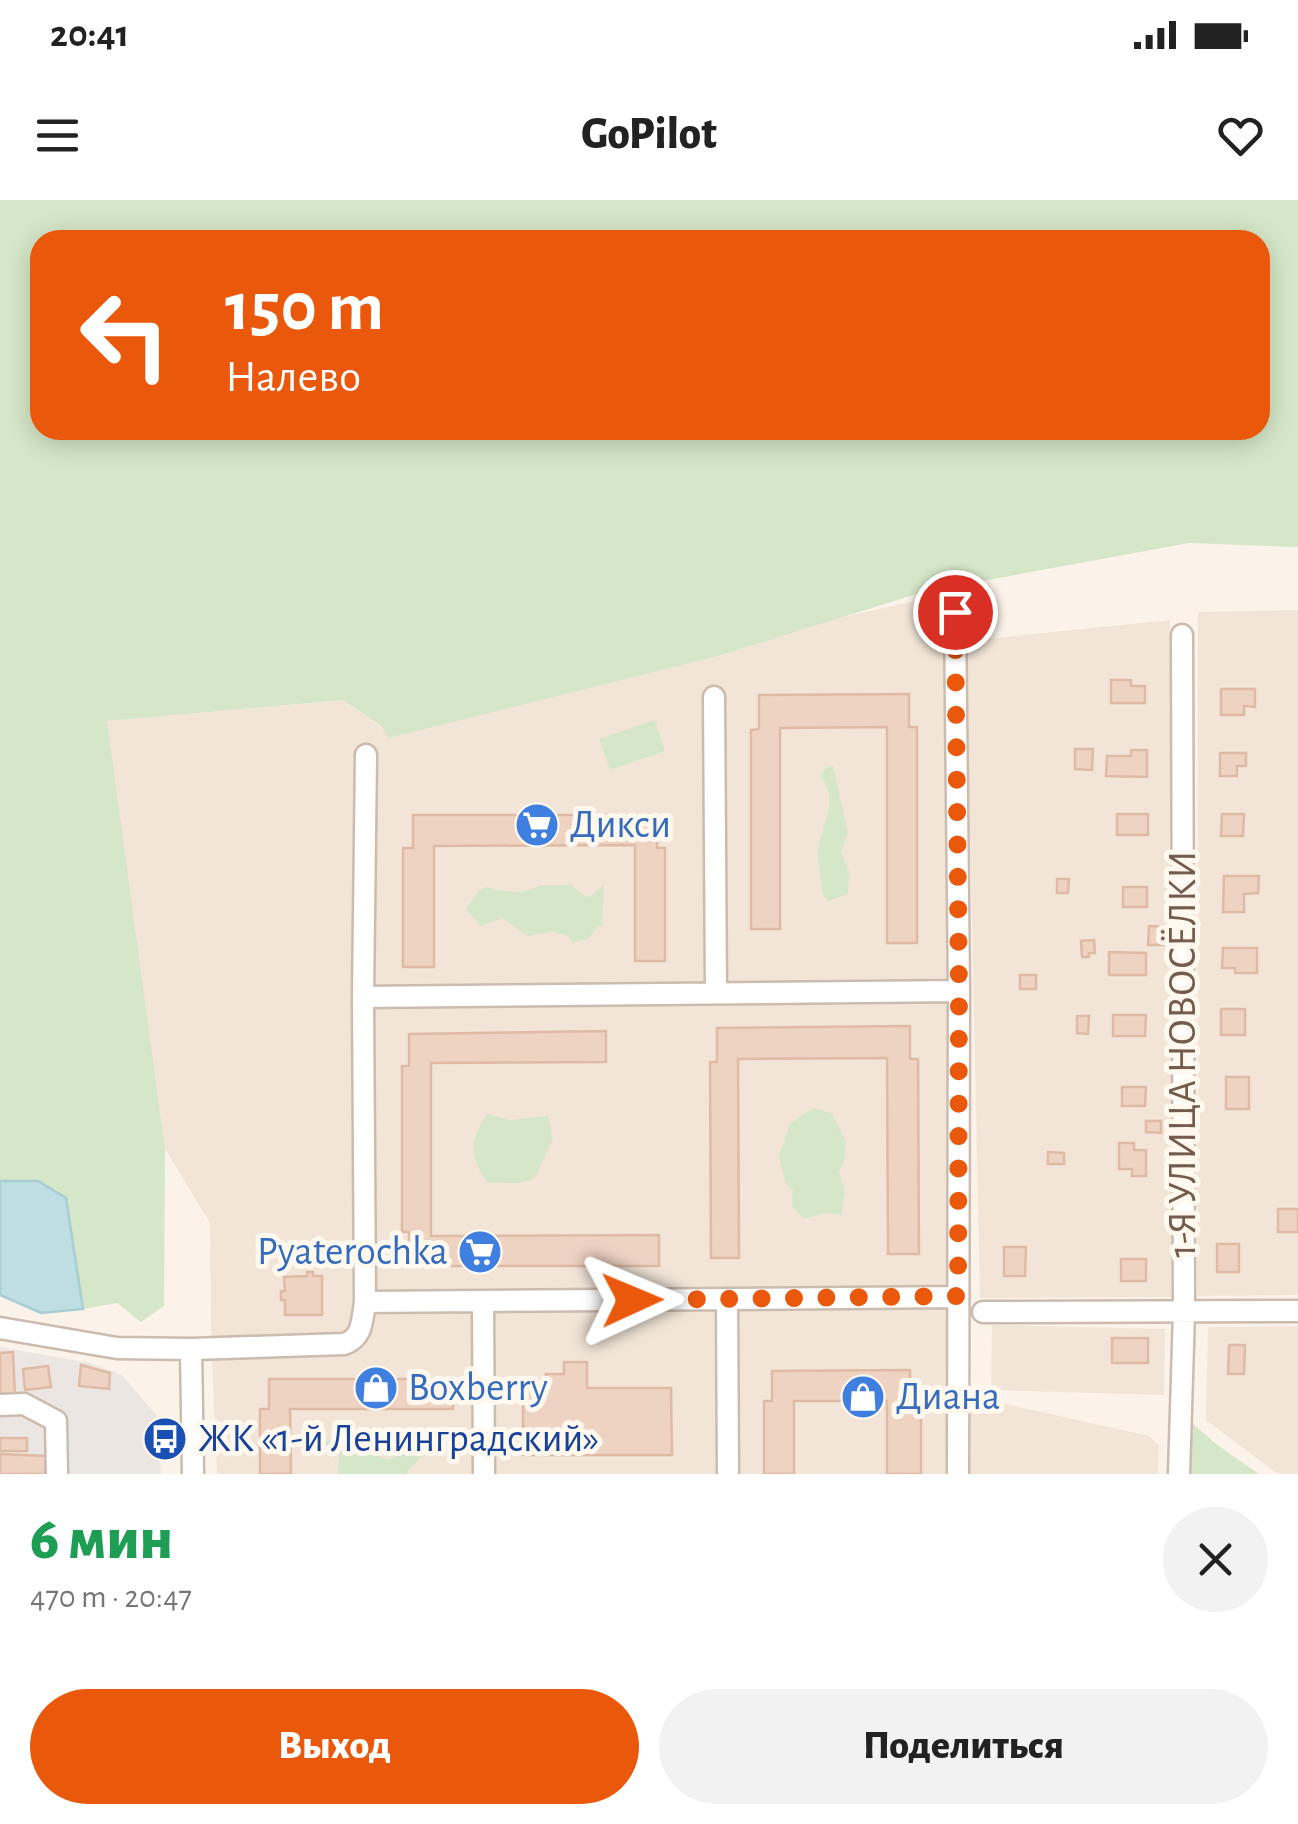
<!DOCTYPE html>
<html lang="ru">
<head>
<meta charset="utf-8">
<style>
  body { margin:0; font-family:"Alegreya Sans",sans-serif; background:#f2f2f2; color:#222; height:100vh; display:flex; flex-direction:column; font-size:38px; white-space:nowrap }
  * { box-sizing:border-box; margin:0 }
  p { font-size:32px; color:#767676 }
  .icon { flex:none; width:55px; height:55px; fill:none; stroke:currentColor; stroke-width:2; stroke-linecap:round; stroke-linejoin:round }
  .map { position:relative; height:1274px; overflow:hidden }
  .details { display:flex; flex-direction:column; background:#fff; flex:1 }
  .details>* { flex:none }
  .banner { position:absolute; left:30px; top:30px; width:1240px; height:210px; border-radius:30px; box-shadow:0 5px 25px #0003; background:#ea580c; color:#fff; overflow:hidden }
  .pin { position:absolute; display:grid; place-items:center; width:85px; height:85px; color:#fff; margin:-42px; border:5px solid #fff; border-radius:50%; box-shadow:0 2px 10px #0007 }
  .me { position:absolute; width:110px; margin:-55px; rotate:89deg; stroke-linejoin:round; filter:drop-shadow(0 0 8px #0008) }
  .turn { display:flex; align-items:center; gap:35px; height:210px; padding:0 30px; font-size:45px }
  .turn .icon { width:130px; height:130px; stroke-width:2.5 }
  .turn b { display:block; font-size:70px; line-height:85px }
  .round { display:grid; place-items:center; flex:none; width:105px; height:105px; border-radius:52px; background:#f2f2f2 }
  .overview { display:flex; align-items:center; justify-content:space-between; height:170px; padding:0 30px }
  h1 { font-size:60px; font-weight:800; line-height:75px; color:#1e9e55 }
  .primary-button { display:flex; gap:20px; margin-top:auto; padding:20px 30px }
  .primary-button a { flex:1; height:115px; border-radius:60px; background:#ea580c; color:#fff; font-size:40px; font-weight:800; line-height:115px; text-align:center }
  .primary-button a+a { background:#f2f2f2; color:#222 }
  .status { display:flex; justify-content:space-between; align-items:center; height:70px; padding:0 50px; background:#fff; direction:ltr }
  .status svg { height:28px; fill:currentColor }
  header { display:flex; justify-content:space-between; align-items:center; height:130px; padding:0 30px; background:#fff; font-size:45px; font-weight:800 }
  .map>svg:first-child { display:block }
  .residential { fill:#f2e5d8 }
  .industrial { fill:#ece6e2 }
  .green { fill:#d5e7c8; fill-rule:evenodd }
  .water { fill:#bfdee3; stroke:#a6ced4; stroke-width:2.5 }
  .building { fill:#eed3c3; stroke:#dfbaa4; stroke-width:2.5 }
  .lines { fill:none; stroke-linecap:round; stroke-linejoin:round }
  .minor-casing { stroke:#ccbbaf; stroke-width:25 }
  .minor { stroke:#fff; stroke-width:20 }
  .route { stroke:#ea580c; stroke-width:18; stroke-dasharray:0 32.4 }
  .labels { text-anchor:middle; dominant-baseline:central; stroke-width:10; stroke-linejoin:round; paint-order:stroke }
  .shop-label { font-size:40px; fill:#366cbe; stroke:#fef8ef; text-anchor:start }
  .street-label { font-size:40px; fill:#735b4e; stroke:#fef8ef }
  .transit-label { font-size:40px; fill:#164399; stroke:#fef8ef; text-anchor:start }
</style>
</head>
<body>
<div class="status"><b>20:41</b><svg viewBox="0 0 49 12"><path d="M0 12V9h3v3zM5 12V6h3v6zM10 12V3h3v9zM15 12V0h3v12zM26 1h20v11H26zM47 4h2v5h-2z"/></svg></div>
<header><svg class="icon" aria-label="menu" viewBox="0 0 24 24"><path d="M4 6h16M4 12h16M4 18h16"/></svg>GoPilot<svg class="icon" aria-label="heart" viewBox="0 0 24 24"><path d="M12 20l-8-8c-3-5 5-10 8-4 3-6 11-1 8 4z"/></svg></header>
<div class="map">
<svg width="1298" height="1274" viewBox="0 0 1298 1274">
  <rect width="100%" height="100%" fill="#fbf3e9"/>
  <!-- residential -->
  <path class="residential" d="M957,392l7,76 2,727 183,41 10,9 -1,29h-941l-6,-139 -1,-112 -45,-74 -59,-428 237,-21 39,28 333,-71 127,-40z
    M1298,410v685l-101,1 1,-684z
    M1170,420l2,677 -192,1 -14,-657z
    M992,1125l173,4 -1,66 -173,-5z
    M1298,1126v148h-20l-72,-54 2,-93z"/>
  <!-- industrial -->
  <path class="industrial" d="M0,1147l90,16 32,12 35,41 4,58h-161z"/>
  <!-- green -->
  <path class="green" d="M0,0h1298v347l-109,-4 -266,49 -208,65 -327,81 -6,-11 -39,-27 -236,21 58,428 -1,157 -23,16 -24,-19 -34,6 -17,-111 -28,-17h-38zM40,40h1220v190h-1220z
    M655,520l10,31 -55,19 -11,-31z
    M833,566l15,67 -7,19 8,19 -1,23 -20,7 -5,-6c-1,-13 -5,-27 -5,-41 1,-29 24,-52 2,-78l7,-9z
    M540,685h31l15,12 4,-1 14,-11 -2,41 -5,1 -9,12 -16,4 -3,-7 -16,-4 -26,4 -25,-18 -21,8 -15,-17 12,-17 8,-5c20,5 36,9 54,-2z
    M812,908l19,5 15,29 -2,20 -5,10 6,21 -4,22c-20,-5 -20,2 -38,3l-11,-12 1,-16 -8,-8 -6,-26 11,-32z
    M488,914l22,6 38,-4 5,22 -18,40c-17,8 -27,4 -46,5 -21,-24 -20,-45 -1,-69z
    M1192,1223l29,25 38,26h-68z
    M335,1236l11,15 26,2 15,7 35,-16v12l-15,15v3h-69l1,-20 -15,-11z"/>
  <!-- water -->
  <path class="water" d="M0,981h38l28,17 17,111 -42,4 -41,-18z"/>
  <!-- building -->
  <path class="building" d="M1111,480h20v6h14v17h-34z
    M1221,489h34v18l-11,-1v9h-23z
    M909,494v33h8v216h-30v-216l-107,1v201h-29v-199l8,-1v-34z
    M1075,549h18l-1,21 -17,-1z
    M1131,550h16v27l-41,-1 1,-20h24z
    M1220,553h26v13h-9v10h-17z
    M1117,614h31v21h-31z
    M1222,614h22l-1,22h-22z
    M413,615h244v33h8v113h-30v-116l-201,1v121h-31v-119h10z
    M1224,676h35l-1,17 -14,1v18h-21z
    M1057,679h12l-1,14h-11z
    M1123,687h24v20h-24z
    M1149,726l15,1v18h-16z
    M1094,740l1,13h-6v4h-7l-1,-16z
    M1223,748h34v25h-22v-5h-13z
    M1109,752l37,1v22h-37z
    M1020,775h16v14h-16z
    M1221,809h24v26h-24z
    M1113,815h33l-1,21h-32z
    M1077,816h12l-1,18 -11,-1z
    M910,826v33h8l1,195h-31l-1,-196 -149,1 1,199h-28l-1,-196h7v-34z
    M606,831v31l-175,1v173l228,-1v31h-250v-34h-7v-166h7v-32z
    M1226,877h23v32h-23z
    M1122,887h24l-1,19h-23z
    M1146,921h15v12l-15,-1z
    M1119,943h15v7h12v26h-14v-7h-13z
    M1048,952l16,1v11h-16z
    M1278,1009h20v23h-20z
    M1217,1044h22v28h-22z
    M1004,1047h22l-1,29h-21z
    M1121,1059h25v22h-25z
    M307,1072h6v4h9v39h-37v-15h-4v-9h4l-1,-14 23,-1z
    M1112,1138h36v25h-36z
    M1229,1145h16l-1,29h-16z
    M13,1152l2,44 -15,1v-44z
    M564,1162h23v26h84l1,67h-149v-75h23v-6h18z
    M81,1165l29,8 -1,16 -30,-3z
    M48,1166l3,21 -26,3 -2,-21z
    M910,1170v31h11v73h-34v-73h-93v73h-30v-73h8v-30z
    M269,1179h184v30h-163l1,65h-31v-65h9z
    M0,1238h27v13h-27z
    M0,1254l47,2 -2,18h-45z"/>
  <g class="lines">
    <defs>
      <path id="minor" d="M714,497l2,296
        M363,797l3,-242
        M727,1099l1,175
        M483,1101l475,-4
        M983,1112l315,-1
        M0,1128l117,20 74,1 2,125
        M191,1149l153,-5c19,-6 18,-24 21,-42
        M0,1205l24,-1 32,17 1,53
        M484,1274l-1,-173 -118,1 -2,-305 596,-6 -4,-379
        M958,1274l1,-483
        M1179,1274l5,-162 -2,-677"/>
    </defs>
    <!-- minor casing -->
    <use href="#minor" class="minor-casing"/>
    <!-- minor -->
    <use href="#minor" class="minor"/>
  </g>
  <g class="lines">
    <!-- route -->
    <path class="route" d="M632,1100l326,-4 1,-305 -4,-379"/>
  </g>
  <!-- icons -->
  <defs>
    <symbol id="supermarket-disc" viewBox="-11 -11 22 22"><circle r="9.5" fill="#3f7fe0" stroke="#fef8ef"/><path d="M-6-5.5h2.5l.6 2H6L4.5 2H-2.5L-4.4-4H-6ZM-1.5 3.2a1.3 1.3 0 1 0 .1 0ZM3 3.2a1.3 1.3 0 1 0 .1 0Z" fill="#fff"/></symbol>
    <symbol id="shop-disc" viewBox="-11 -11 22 22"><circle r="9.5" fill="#3f7fe0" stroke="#fef8ef"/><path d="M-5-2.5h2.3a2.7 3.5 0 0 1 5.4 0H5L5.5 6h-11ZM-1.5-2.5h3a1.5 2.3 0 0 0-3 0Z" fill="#fff"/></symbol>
    <symbol id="bus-disc" viewBox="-11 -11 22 22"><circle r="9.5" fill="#1a4fb4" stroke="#fef8ef"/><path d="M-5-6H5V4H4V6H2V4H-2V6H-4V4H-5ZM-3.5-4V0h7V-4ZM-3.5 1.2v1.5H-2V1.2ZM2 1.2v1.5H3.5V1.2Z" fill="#fff"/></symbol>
  </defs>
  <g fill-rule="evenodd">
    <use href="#supermarket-disc" x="512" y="600" width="50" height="50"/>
    <use href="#supermarket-disc" x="455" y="1027" width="50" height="50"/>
    <use href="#shop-disc" x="351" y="1163" width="50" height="50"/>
    <use href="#shop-disc" x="838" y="1172" width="50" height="50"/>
    <use href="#bus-disc" x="140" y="1214" width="50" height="50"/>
  </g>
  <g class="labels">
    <!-- shop labels -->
    <g class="shop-label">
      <text x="570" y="625">Дикси</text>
      <text x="448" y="1052" text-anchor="end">Pyaterochka</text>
      <text x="408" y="1188">Boxberry</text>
      <text x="896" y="1197">Диана</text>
    </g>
    <!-- street labels -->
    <g class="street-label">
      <text transform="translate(1183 854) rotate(-90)">1-Я УЛИЦА НОВОСЁЛКИ</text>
    </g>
    <!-- transit labels -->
    <g class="transit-label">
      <text x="198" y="1239">ЖК «1-й Ленинградский»</text>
    </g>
  </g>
</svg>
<div class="pin" style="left:955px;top:412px;background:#d93025"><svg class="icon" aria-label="arrive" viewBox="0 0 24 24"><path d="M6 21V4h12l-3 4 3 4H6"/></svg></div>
<svg class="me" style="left:632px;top:1100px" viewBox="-20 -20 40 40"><path d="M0-17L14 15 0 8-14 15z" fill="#ea580c" stroke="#fff" stroke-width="4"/></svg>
<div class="banner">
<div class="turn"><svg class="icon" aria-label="left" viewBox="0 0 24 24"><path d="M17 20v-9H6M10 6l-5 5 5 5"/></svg><div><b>150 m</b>Налево</div></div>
</div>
</div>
<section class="details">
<div class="overview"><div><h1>6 мин</h1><p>470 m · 20:47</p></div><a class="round"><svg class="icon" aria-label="close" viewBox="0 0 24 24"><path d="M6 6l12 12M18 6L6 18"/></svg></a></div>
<div class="primary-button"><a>Выход</a><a>Поделиться</a></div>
</section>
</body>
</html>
